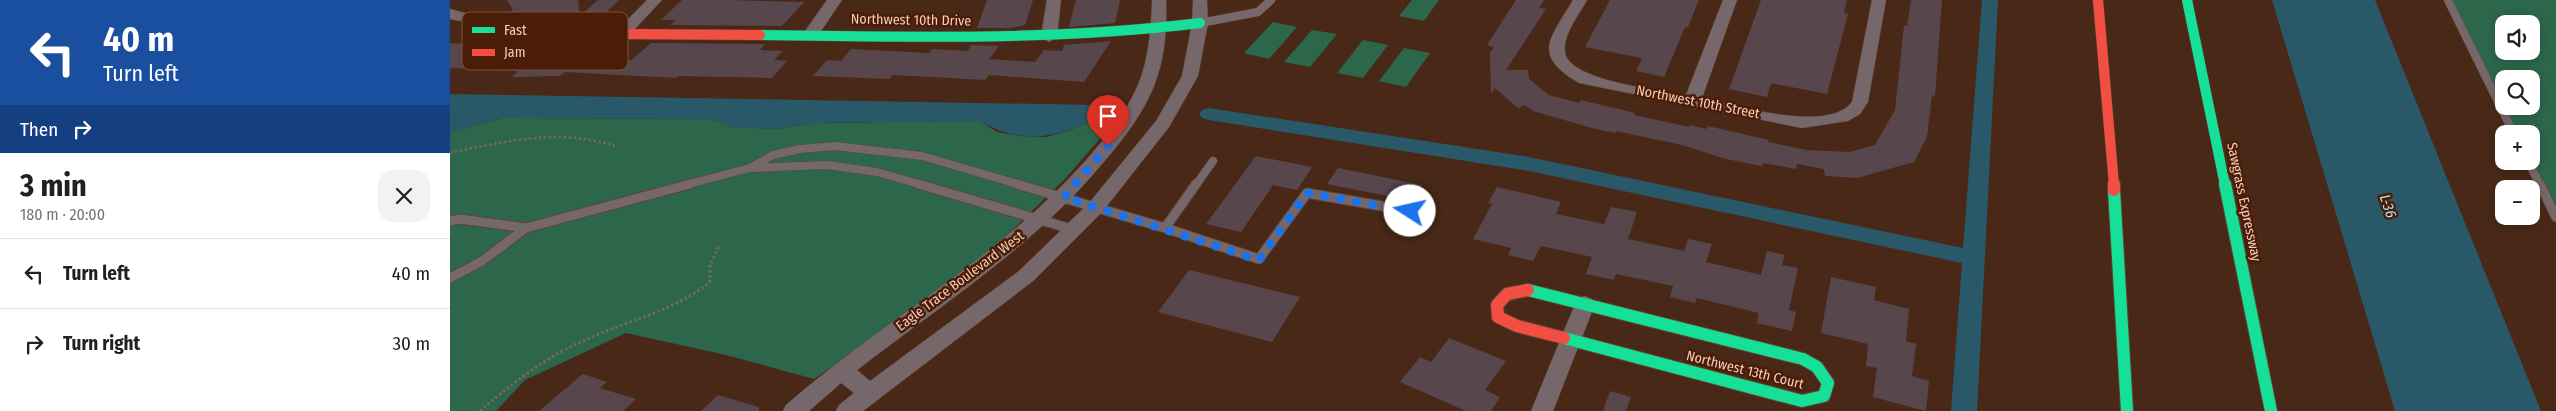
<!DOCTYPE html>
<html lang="en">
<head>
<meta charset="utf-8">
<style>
  body { margin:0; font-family:"Fira Sans Condensed",sans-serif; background:#f2f2f2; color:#202124; height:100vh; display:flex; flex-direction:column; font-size:19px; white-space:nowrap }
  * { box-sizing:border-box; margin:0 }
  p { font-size:16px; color:#757577 }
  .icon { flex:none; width:28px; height:28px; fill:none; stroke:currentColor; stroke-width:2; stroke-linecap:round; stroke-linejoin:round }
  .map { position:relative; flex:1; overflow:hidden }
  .side { display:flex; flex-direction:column; background:#fff; width:450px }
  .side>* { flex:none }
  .hud { background:#1a4fa0; color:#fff; overflow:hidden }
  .controls { position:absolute; left:2045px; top:15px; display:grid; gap:10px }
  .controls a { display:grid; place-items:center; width:45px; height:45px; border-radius:10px; background:#fff; box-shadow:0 2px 8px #0003; font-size:25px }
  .pin { position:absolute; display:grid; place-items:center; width:42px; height:42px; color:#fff; margin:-51px -21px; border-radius:50% 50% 50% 0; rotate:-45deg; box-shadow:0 0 5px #0007 }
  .pin .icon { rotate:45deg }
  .me { position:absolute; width:55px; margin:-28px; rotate:280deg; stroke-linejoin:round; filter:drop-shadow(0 0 4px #0008) }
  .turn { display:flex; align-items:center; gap:18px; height:105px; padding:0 20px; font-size:22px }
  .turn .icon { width:65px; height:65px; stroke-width:2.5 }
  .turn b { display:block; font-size:35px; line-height:42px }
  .then { display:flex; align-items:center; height:48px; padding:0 20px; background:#0003; gap:10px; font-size:19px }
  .round { display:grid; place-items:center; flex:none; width:52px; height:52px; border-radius:15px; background:#f2f2f2 }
  .overview { display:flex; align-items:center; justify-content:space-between; height:85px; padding:0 20px }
  h1 { font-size:30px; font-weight:700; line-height:38px }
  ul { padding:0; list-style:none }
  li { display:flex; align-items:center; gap:15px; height:70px; padding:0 20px; border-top:1px solid #e0e0e0 }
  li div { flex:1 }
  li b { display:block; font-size:19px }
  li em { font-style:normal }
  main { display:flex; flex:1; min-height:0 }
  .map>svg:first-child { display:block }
  .green { fill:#2c674b; fill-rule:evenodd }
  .water { fill:#295969 }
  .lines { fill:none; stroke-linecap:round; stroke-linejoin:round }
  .canal { fill:#295969; fill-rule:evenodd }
  .building { fill:#57474c }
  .lane-far1-casing { stroke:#604436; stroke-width:9 }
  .lane-casing { stroke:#604436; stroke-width:11 }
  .street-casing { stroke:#604436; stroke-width:1 }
  .fast-far1-casing { stroke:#604436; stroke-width:11 }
  .fast-casing { stroke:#604436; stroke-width:14 }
  .jam-far1-casing { stroke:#604436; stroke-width:11 }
  .jam-casing { stroke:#604436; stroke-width:14 }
  .path-far1 { stroke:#796662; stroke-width:2.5; stroke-dasharray:2.5 2.5; stroke-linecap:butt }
  .path { stroke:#796662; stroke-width:3; stroke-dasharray:2.5 2.5; stroke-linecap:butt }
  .lane-far1 { stroke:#76686a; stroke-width:8 }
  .lane { stroke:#76686a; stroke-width:9 }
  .street { fill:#76686a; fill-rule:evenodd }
  .fast-far1 { stroke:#16e098; stroke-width:10 }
  .fast { stroke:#16e098; stroke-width:12 }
  .jam-far1 { stroke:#f24e42; stroke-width:10 }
  .jam { stroke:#f24e42; stroke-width:12 }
  .route { stroke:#1a73e8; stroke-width:9; stroke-dasharray:0 16.2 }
  .labels { text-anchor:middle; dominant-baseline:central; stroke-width:5; stroke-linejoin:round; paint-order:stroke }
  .street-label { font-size:14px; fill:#f5cebe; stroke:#4c1d06 }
  .water-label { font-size:15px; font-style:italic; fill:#afe0f2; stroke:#4c1d06 }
  .key { fill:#4c1d06; stroke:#7f523d; stroke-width:1 }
  .key-label { font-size:14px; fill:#f5cebe }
</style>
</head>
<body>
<main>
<section class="side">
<div class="hud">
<div class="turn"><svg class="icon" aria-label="left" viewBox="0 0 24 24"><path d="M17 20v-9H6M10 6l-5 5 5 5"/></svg><div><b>40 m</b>Turn left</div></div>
<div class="then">Then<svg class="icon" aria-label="right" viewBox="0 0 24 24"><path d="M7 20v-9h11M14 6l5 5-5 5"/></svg></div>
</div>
<div class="overview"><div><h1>3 min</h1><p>180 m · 20:00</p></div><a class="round"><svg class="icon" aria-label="close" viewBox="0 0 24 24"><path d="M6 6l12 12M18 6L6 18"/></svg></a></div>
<ul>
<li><svg class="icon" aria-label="left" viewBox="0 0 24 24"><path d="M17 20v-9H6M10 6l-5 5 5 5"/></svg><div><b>Turn left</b></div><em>40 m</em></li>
<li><svg class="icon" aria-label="right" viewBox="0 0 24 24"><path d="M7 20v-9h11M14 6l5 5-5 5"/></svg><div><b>Turn right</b></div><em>30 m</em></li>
</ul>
</section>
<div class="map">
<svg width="2106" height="411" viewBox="0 0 2106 411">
  <rect width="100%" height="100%" fill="#492817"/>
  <!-- green -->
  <path class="green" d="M962,0h27l-15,21 -25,-5z
    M1998,0h108v217l-25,-56v-27h-17zM2054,24h27v27h-27zM2054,79h27v27h-27z
    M823,22l24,5 -28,32 -25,-6z
    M862,30l25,4 -27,33 -26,-5z
    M913,40l25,5 -25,33 -26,-5z
    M954,48l26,5 -24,34 -27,-6z
    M52,118l208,1 22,8 46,2 34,-6 168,-2 17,11 22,4 27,1 24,-7 20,-8 19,6 -44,51 -63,61 -110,86 -78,53 -88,-24 -100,-22 -101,47 -29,31h-46v-278z"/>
  <!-- water -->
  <path class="water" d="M1822,0h103l166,411h-146z
    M0,94l647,11 -7,17c-40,17 -71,22 -110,-1l-168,2 -34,6 -46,-2 -22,-8 -208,-1 -52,15z"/>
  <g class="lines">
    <!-- canal -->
    <path class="canal" d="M1532,0h16l-21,411h-26l11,-148 -433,-92 -320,-51 -7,-2 -3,-4 3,-4 7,-2 320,49 434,91z"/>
  </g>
  <!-- building -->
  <path class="building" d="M57,0h71l2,16 18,-16h21l-42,41h19l-16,16h8l-3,6 4,4h12l9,-9 22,2 19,-17 114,1 -5,6 23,1 -9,9 13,1 -15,17 -94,-2 -2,2 -111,-6 -5,4 -48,1 6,-6 -68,-3v-25l15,1 48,-34z
    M232,0h45l77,2 -22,24 -112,-1 7,-5h-16z
    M537,0h46l-8,25 -13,3h-35z
    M626,0h44l-5,23 -46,4z
    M1066,0h28l-5,8 7,1 -40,61h22l1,9 20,16 30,8 2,-3 54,13 -1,2 55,12 1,-2 16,4 2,-3 17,4 44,10 -1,2 38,8 44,2 25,-7 20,-35 9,-85 3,1 4,-26h31l-7,96 -3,-1 -5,42 -13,25 -57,16 -32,-2 -1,-7 -27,-5 -1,5 -33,-6 -1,3 -36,-7 -44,-14 -66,-14 -1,2 -23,-5 -59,-17 -8,-6 -7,3 -23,-20 -4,6 -1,-41 4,-6 -7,-2z
    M1160,0h89l-11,27h-3l-21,50 -28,-6 6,-13 -57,-11z
    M1311,0h86l-3,13 4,1 -21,80 -56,-11 -4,14 -38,-8z
    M661,41l-27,41 -95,-7 -4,5 -92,-5 -4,4 -76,-3 14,-16 14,1 10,-12 78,4 3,-4 36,2 3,-6 28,1 -10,13 46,3 9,-12 18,1 2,-6z
    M806,156l56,11 -15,23 -24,-5 -32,47 -35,-8z
    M888,168l84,17 -9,16 -86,-17z
    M1047,187l64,15 -5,12 48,10 7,-17 26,5 -9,27 56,12 4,-12 24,5 -6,18 55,13 6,-24 18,4 -3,10 16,3 -9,42 7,2 -4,19 -35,-8 2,-10 -62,-15 -2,5 -25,-6 3,-11 -57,-12 -2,6 -28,-6 6,-17 -51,-11 -8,15 -25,-6 3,-7 -38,-9 19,-35 -4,-1z
    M739,270l111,27 -28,45 -114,-30z
    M1381,277l45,10 -2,13 35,9 -3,32 10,3 -4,32 17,5 -3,30 -53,-14 4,-29 -11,-2 2,-22 -47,-11z
    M999,338l57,23 -21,29 15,7 -9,14h-25l-66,-29 20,-25 11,5z
    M133,374l24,8 -7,6 36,11 -13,12h-84z
    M1160,391l21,6 -5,14h-23z
    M268,395l41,12v4h-58z"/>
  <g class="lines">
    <defs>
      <path id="lane-far1" d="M1998,0l66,134
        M750,23l58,-11 13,-12
        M2078,161l12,24
        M300,168l77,-3 50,7 45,13
        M235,185l65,-17 23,-13 27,-6 35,-3 87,10 99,29
        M746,185l17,-24"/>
      <path id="lane" d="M468,184l157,46
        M567,184l148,44 31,-44
        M2090,184l16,33
        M0,221l10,-2 66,9
        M715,228l94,31 48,-66 103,18
        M0,278l32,-17 44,-33 164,-44"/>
      <path id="street" d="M197,0h15l-61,65h-12l-2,-3 2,-3z
        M377,0h15l-25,37h-12l-2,-3z
        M597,0h14l-4,37 -8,5 -8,-5z
        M702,0h14c1,29 -1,58 -12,86 -11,28 -32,55 -52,78 -69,83 -161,141 -245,206l13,11 149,-110 70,-68 67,-82 26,-45 10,-53 1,-23h14l1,23 -10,53 -29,51 -66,84 -70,70 -170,130h-27l3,-6 15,-12 -13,-10 -32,28h-26l3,-6c97,-85 215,-148 301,-246 19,-22 39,-46 51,-74 11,-27 13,-56 14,-85z
        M1123,0h14c-8,15 -24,34 -22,52 3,29 96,38 121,43l37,-95h14l-35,98c34,7 125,36 150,4l20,-102h14l-18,102 -8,12 -12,7 -46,7 -223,-45c-48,-28 -29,-44 -6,-83z
        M0,9l15,4 3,3 -8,5 -10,-2z
        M1135,296l7,3 3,5 -42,107h-22l44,-107 3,-5z"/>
      <path id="fast-far1" d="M1737,0l38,185
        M310,35c147,2 294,6 440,-12"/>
      <path id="fast" d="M1775,184l46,227
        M1664,190l13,221
        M1078,290l275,69 14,8 11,16 -4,13 -22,5 -238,-63"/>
      <path id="jam-far1" d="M1648,0l16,185
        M171,34l139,1"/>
      <path id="jam" d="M1664,184v6
        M1078,290l-21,4 -10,11 1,12 19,9 47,12"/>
    </defs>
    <!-- lane-far1 casing -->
    <use href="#lane-far1" class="lane-far1-casing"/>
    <!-- lane casing -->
    <use href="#lane" class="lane-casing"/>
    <!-- street casing -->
    <use href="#street" class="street-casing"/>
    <!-- fast-far1 casing -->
    <use href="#fast-far1" class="fast-far1-casing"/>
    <!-- fast casing -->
    <use href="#fast" class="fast-casing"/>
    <!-- jam-far1 casing -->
    <use href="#jam-far1" class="jam-far1-casing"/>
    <!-- jam casing -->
    <use href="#jam" class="jam-casing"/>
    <!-- path-far1 -->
    <path class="path-far1" d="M0,153c55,-12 110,-25 165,-7"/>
    <!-- path -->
    <path class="path" d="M30,411c32,-28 66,-54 105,-71 43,-20 88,-28 125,-58v-17l9,-19"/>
    <!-- lane-far1 -->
    <use href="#lane-far1" class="lane-far1"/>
    <!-- lane -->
    <use href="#lane" class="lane"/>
    <!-- street -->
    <use href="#street" class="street"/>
    <!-- fast-far1 -->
    <use href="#fast-far1" class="fast-far1"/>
    <!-- fast -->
    <use href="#fast" class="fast"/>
    <!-- jam-far1 -->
    <use href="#jam-far1" class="jam-far1"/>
    <!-- jam -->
    <use href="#jam" class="jam"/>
  </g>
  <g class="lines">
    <!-- route -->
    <path class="route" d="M658,146l-44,51 195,63 48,-67 103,18"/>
  </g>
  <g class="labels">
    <!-- street labels -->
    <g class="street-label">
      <text transform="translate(461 20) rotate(1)">Northwest 10th Drive</text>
      <text transform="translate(1248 102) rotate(11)">Northwest 10th Street</text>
      <text transform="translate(1794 202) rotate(78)">Sawgrass Expressway</text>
      <text transform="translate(510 281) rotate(-37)">Eagle Trace Boulevard West</text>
      <text transform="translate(1295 370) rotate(14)">Northwest 13th Court</text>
    </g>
    <!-- water labels -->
    <g class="water-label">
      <text transform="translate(1938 206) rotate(71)">L-36</text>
    </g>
  </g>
  <!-- legend -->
  <rect x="12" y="12" width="166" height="58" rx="8" class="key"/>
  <rect x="22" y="27" width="23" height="6" fill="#16e098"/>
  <rect x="22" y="49" width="23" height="7" fill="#f24e42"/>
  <g class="key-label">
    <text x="54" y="35">Fast</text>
    <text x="54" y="57">Jam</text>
  </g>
</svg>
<div class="controls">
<a><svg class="icon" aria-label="sound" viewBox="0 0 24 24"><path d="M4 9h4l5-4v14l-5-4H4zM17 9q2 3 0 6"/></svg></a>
<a><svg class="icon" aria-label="search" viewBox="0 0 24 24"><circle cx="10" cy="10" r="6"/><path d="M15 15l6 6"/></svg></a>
<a>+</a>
<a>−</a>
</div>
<div class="pin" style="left:658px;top:146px;background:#d93025"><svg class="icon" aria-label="arrive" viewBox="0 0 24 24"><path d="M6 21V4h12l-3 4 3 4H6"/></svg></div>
<svg class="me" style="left:960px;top:211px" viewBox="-20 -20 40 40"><circle r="19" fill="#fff"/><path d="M0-13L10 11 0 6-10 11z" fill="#1a73e8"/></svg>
</div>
</main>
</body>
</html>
